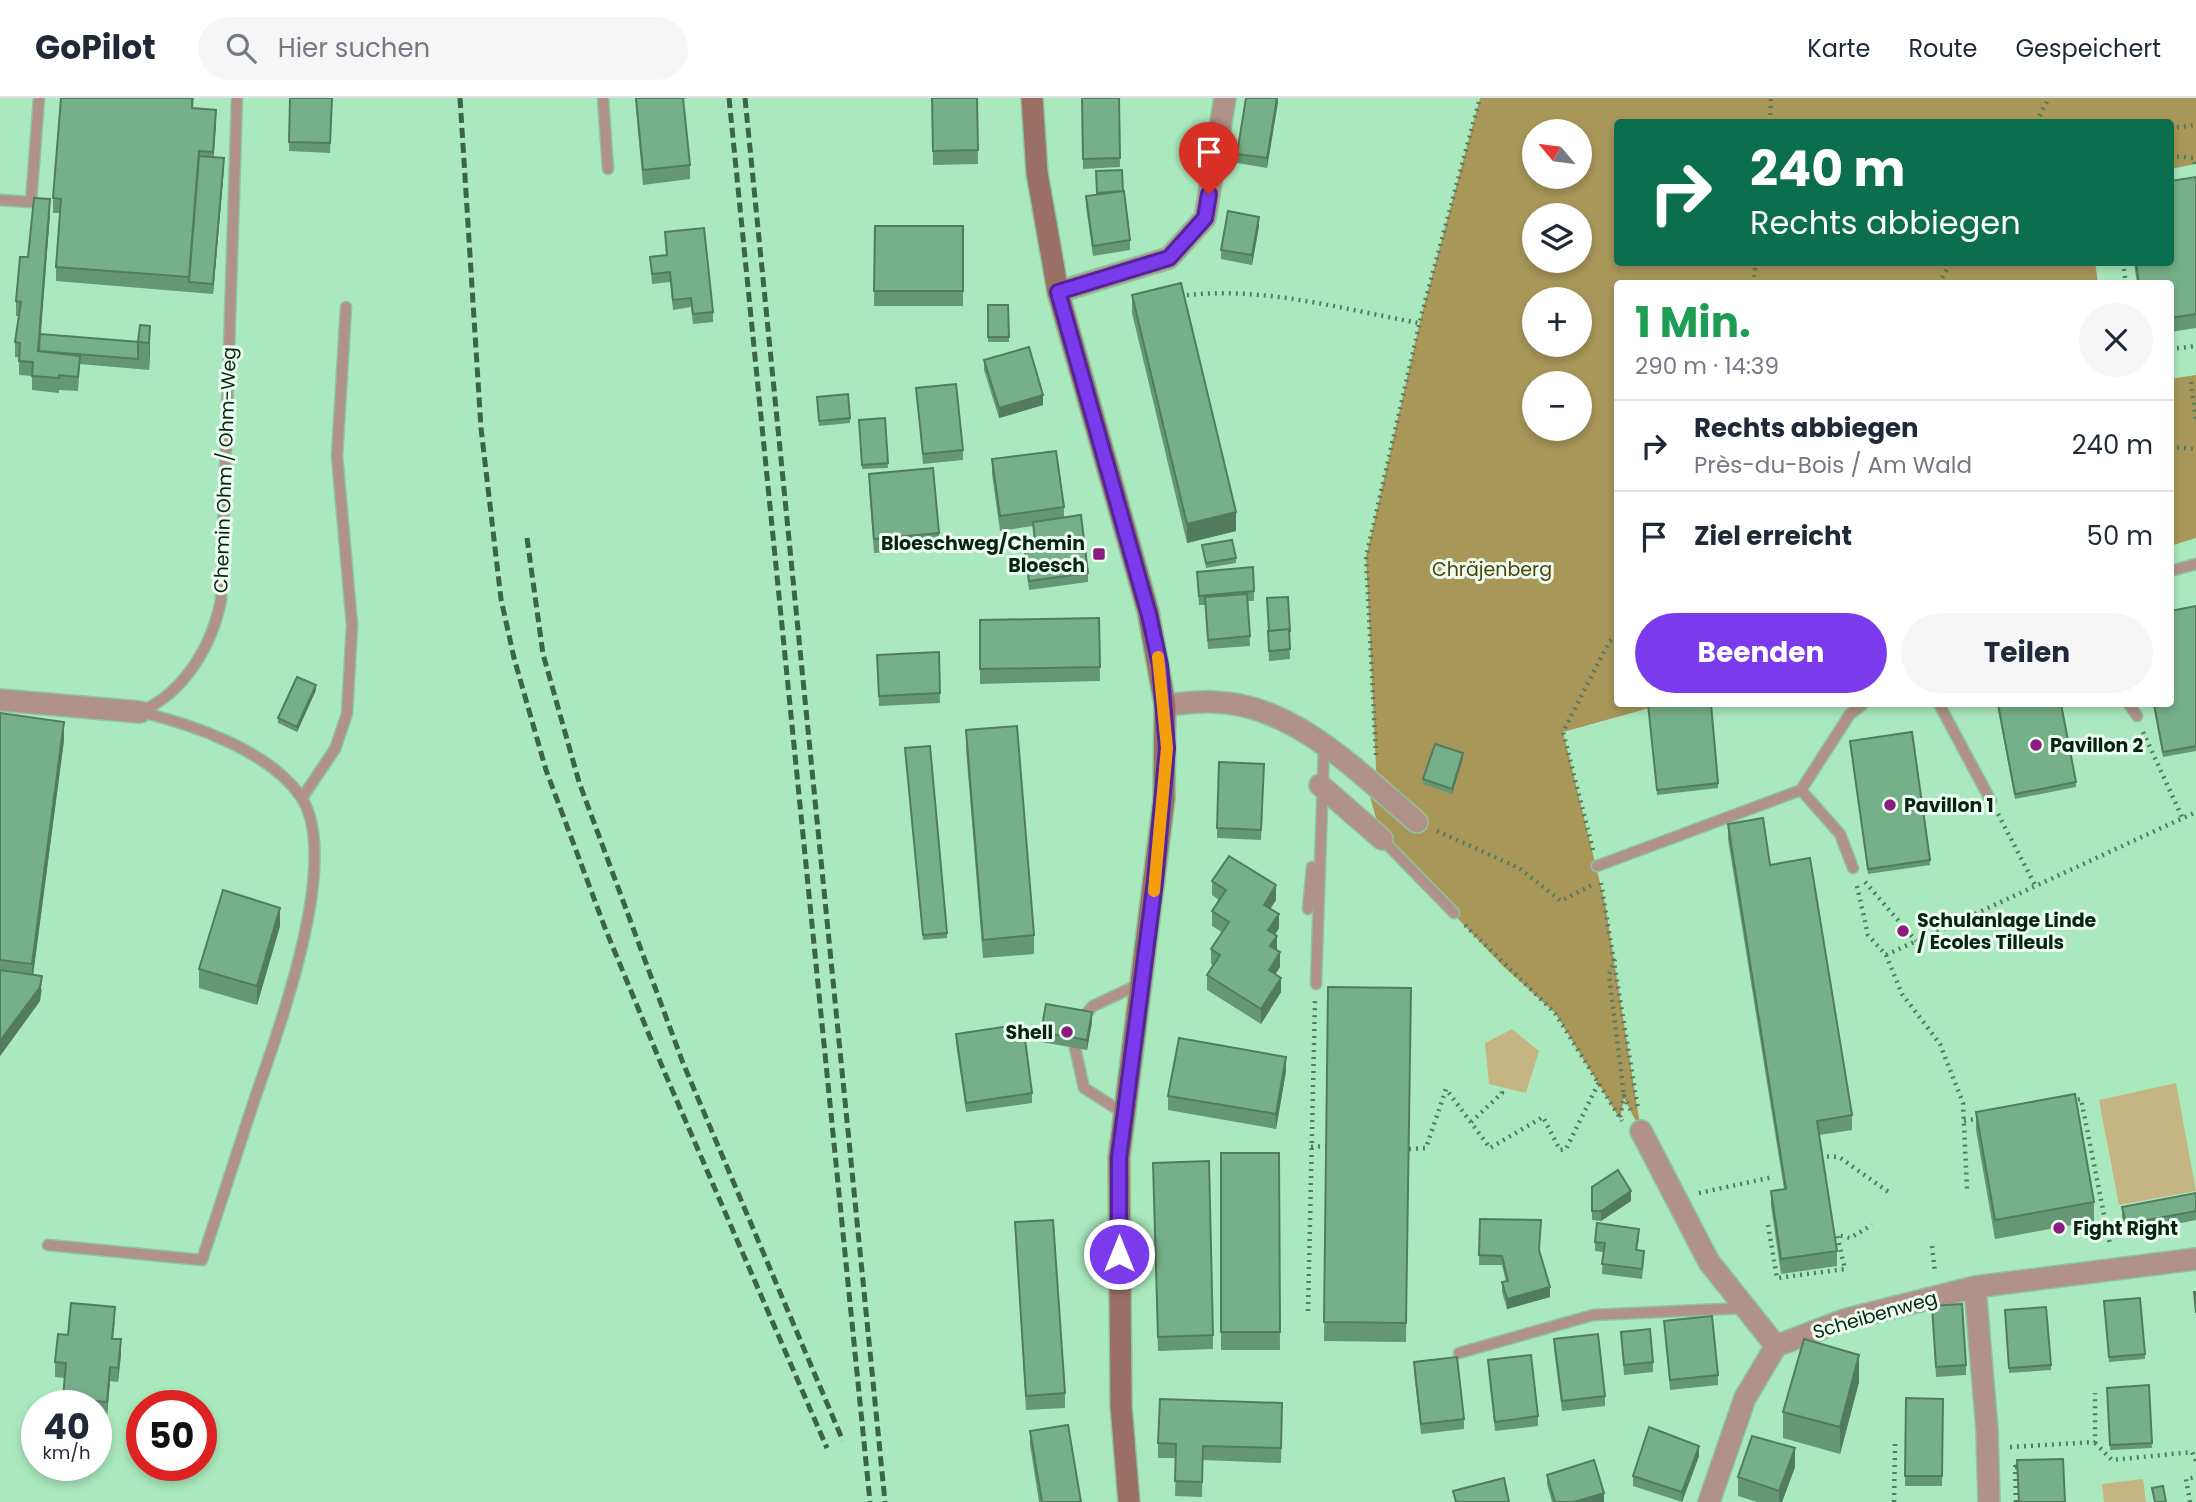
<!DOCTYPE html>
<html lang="de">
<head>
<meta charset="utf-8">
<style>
  body { margin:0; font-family:Poppins,sans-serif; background:#f6f6f7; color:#1f2937; height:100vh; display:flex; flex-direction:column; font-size:26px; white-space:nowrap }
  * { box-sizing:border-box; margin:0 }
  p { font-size:23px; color:#747a83 }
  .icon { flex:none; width:38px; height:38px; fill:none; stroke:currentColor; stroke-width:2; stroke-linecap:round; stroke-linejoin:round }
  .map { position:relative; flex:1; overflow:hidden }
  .sheet { position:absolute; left:1614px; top:182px; width:560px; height:427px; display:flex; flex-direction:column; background:#fff; border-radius:7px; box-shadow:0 4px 10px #0003 }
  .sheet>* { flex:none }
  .banner { position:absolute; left:1614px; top:21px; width:560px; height:147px; border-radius:7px; box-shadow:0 4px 10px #0003; background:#0b6e4f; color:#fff; overflow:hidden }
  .needle { width:46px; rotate:299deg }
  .controls { position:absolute; left:1522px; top:21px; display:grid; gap:14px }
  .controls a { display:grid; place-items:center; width:70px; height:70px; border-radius:50%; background:#fff; box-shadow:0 4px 10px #0003; font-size:35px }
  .speed { position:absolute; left:21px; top:1292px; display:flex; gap:14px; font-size:35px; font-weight:700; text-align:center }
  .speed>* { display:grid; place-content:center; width:91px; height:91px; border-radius:50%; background:#fff; box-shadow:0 4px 10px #0003; line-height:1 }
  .speed small { font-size:18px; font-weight:400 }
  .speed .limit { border:10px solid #d22; background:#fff; color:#111 }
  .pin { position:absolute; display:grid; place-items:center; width:60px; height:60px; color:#fff; margin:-72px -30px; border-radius:50% 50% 50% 0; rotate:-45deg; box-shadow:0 0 7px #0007 }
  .pin .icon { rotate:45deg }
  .me { position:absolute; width:77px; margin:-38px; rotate:0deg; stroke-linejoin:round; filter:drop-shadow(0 0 5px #0008) }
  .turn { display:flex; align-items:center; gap:24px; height:147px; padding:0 21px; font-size:32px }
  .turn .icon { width:91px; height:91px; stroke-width:2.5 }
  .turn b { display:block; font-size:49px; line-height:60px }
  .round { display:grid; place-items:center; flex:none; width:74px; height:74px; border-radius:37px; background:#f6f6f7 }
  .head { display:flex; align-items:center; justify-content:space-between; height:119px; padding:0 21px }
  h1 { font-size:42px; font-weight:700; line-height:52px; color:#1e9e55 }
  .button { display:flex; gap:14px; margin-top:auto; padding:14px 21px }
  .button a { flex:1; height:80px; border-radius:42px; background:#7c3aed; color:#fff; font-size:28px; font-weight:700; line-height:80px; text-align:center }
  .button a+a { background:#f6f6f7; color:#1f2937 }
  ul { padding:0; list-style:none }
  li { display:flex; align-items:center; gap:21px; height:91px; padding:0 21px; border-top:2px solid #e0e1e3 }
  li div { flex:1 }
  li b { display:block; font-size:26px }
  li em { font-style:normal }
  header { display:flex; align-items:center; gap:42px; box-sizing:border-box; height:98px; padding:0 35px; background:#fff; border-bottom:2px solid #e0e1e3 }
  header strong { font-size:33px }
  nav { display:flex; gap:38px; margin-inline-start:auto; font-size:24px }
  .search { width:490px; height:63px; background:#f6f6f7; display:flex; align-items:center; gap:18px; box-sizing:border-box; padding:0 24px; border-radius:38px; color:#747a83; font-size:26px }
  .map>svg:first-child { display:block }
  .green { fill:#c4b582 }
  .forest { fill:#a9975a; fill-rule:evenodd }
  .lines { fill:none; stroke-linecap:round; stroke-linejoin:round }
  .lane-casing { stroke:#8dc59e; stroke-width:13 }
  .street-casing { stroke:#8dc59e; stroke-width:24 }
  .secondary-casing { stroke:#8dc59e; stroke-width:24 }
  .path { stroke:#527d61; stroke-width:4.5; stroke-dasharray:2 5; stroke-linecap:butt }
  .lane { stroke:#b0928b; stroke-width:10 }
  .street { stroke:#b0928b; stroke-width:21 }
  .secondary { stroke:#9a7065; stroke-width:21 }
  .rail { stroke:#3d634a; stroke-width:5; stroke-dasharray:10 5; stroke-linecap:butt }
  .wall { fill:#659775 }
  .shaded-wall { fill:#537b5f }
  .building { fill:#76b088; stroke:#537b5f; stroke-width:2 }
  .route-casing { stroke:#51269a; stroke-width:18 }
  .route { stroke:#7c3aed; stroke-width:12 }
  .slow { stroke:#f59e0b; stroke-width:12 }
  .poi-dot { fill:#8c1c7f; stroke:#ebfef0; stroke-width:2.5 }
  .labels { text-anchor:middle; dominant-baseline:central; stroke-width:6; stroke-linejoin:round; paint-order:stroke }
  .street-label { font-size:19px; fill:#092313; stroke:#ebfef0 }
  .poi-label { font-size:19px; font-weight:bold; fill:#092313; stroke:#ebfef0; text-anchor:start }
  .park-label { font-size:19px; fill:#4e410e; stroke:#ebfef0 }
</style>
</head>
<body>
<header>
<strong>GoPilot</strong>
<div class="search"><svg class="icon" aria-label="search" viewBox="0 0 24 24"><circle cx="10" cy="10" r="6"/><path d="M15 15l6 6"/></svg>Hier suchen</div>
<nav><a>Karte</a><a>Route</a><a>Gespeichert</a></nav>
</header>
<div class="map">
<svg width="2196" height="1404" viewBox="0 0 2196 1404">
  <rect width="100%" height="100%" fill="#aae9bd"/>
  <!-- green -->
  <path class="green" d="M1512,931l27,22 -13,42 -37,-9 -4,-41z
    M2176,985l20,108 -77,14 -20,-105z
    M2143,1381l3,23h-42l-2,-18z"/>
  <!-- forest -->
  <path class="forest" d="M1480,0h716v66l-26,5v-47h-553v140h478l3,21 -481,1v420h47l-101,28 42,171 36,228 -17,-33 -4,21 -65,-106 -52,-47 -121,-127 -12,-42 7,-9 -11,-231 56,-244zM1535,33h45v46h-45zM1535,117h45v46h-45zM1535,201h45v46h-45zM1535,285h45v46h-45z
    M2196,277v163l-26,8v-167z"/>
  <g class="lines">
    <defs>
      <path id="lane" d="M603,0l5,71
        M0,102l31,2 8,-104
        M2170,473l26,-7
        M1939,606l52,97
        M2129,606l8,12
        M140,614c44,-19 72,-66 81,-112l16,-502
        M1801,692l39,44 13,34
        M302,700l33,-49 12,-35 5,-89 -15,-169 9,-149
        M1382,741l72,74
        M1597,768l204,-76 49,-76 13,-10
        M1308,811l4,-42
        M1316,886l8,-239
        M1081,922l12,-14 47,-22
        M1075,950l9,40 41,26
        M48,1147l154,15c17,-52 34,-104 51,-156 23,-68 90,-244 48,-307 -31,-46 -109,-73 -161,-85
        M1459,1255l134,-38 152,-7"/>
      <path id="street" d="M1058,194l111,-34 36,-40 20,-120
        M0,602l140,12
        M1165,607c16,-1 32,-4 48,-3 80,1 147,72 204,120
        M1320,687l62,54
        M1641,1033l68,131 67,84
        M1975,1189l12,143 2,72
        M1776,1248l68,-26 131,-33 221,-28
        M1709,1404l36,-104 31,-52"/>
      <path id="secondary" d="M1032,0l5,75 21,119 90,319 17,94 -1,94 -45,359 2,248 8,96"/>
    </defs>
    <!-- lane casing -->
    <use href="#lane" class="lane-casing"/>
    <!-- street casing -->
    <use href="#street" class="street-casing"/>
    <!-- secondary casing -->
    <use href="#secondary" class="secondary-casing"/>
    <!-- path -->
    <path class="path" d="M1770,24l1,-24
      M2036,24l13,-24
      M2170,30l26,-3
      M2170,58l24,2 2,10
      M2123,164l3,22
      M1753,186l3,-22
      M1939,186l12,-22
      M1180,198c79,-11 162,13 239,27
      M2170,251l26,-3
      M2191,284l5,37
      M2170,349l26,2
      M2143,634l39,85
      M1376,657l-10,-198 56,-244 58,-215
      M1998,716l37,71
      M1437,733l82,37 42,33 33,-17
      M1593,752l-30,-118 46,-90 8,-7
      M1865,784l51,59
      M1601,785l37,226
      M1857,788l11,49 18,20 16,39 38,50 23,59 4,87
      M1465,827l90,88 67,108
      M1886,857l310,-143
      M1615,861l-6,16 15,121
      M2071,1003l10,-2 29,146
      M1620,1019l4,-21 7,15
      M1964,1023l16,-3
      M1471,1024l31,-29 -1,-6
      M1311,1049l15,-1
      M1409,1051l17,-1 20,-59 44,59 53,-31 17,33 6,-1 33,-67
      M1820,1058l19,1 51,36
      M1699,1095l74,-16
      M1768,1127l9,53 68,-9 -8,-34 13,3 22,-13
      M1932,1148l3,27
      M1308,1213l7,-311
      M2095,1345l17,17 80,-8 4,9
      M2010,1349l85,-5v-49
      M1894,1404l1,-58
      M2016,1404l-1,-35h6
      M2190,1404l-4,-23 10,-2"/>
    <!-- lane -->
    <use href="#lane" class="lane"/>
    <!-- street -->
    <use href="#street" class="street"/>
    <!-- secondary -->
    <use href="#secondary" class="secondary"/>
    <!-- rail -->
    <path class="rail" d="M460,0l21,330 20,171 13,59 32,112 59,158 59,143 163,377
      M729,0l141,1404
      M745,0l140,1404
      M527,440l16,116 36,128 104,281 160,378"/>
  </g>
  <!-- wall -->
  <path class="wall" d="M61,0h133l-1,10 23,16 -3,33 11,10 -11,127 -157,-13v-14l4,-54h-7v-15z
    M290,0h42l-2,55 -41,-2z
    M635,0h53l-5,1 7,66v14l-47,6z
    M932,0h45l1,66 -45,1z
    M1082,0h37l1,69 -37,2z
    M1246,0h32l-11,70 -30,-5v-9z
    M1096,73l27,20 7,49v10l-37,6 -7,-50v-10l11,-1z
    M2196,79v151l-26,4v-48h-33l-3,-22h36z
    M50,115l-9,121 97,8 12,-16v26l-1,18 -69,-6 -2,27 -19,-1v3l-27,-3v-14l-13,-1v-18h-4v-15l4,-26h-3v-15l12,-44z
    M875,128h88v80h-89z
    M1259,128l-7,39 -31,-6v-9z
    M665,134l48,80v10l-20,2 -2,-17 -18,3 -3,-28 -18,2 -2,-27 16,-2z
    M1132,197l104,236 -49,12 -55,-230z
    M988,207h20l1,37h-21z
    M984,262l59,45 -44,13 -15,-48z
    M916,290l47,62v10l-40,4z
    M817,304l33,16v5l-31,3z
    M885,320l3,50 -26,1 -3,-49z
    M992,361l72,48v11l24,55v9l-59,8 -5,-38v-10l10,-1 -1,-15 -33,5 -8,-57z
    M869,376l70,59v15l-65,5 -5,-65z
    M1202,447l34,13v5l-30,5z
    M1197,474l57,19v10h-6l2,45 -42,3 -3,-44h-6z
    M2196,508v145l-33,6 -10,-53h17z
    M1099,520l1,63 -120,3v-64z
    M1268,533h22v5h-1l1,23 -21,2z
    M939,554l1,51 -61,3 -2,-51z
    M316,592l-19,42 -19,-9v-5z
    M1648,606l70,79v5l-61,7z
    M1997,606h64l15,78v5l-61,12z
    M0,615l64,27 -31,235 9,15 -2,11 -40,55z
    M966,632l68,205v19l-51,4 -17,-209z
    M1850,643l80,119v5l-62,9z
    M905,655l42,180v5l-24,2z
    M1463,660l-11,36 -29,-10v-5z
    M1264,675l-3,67 -44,-2v-10z
    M1728,726l42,41 82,250v15l-33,5 18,116v15l-56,8 -10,-68v-15l13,-2 -56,-350z
    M1212,783l64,19 -6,9 9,19 -4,7 5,32 -5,7 6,18 -20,32 -54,-34v-15l6,-10 -2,-1v-15l11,-17 -10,-6v-15l7,-11 -7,-5z
    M280,828l-23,79 -58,-17v-19z
    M1328,889l83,1 -5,354 -82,-1z
    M1092,924l-5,28 -46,-8v-10z
    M956,936l76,59v10l-66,9 -10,-69z
    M1286,973l-10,58 -108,-19v-14z
    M1976,1014l118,90v19l-99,18 -19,-109z
    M1221,1055h58l1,197h-59z
    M1153,1079l60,158v14l-55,2z
    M1592,1089l39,14 -30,20 -9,-1z
    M2196,1095v27l-70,14 -4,-17v-10z
    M1480,1121l60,32 10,46 -43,12 -5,-17v-10h4l-4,-17h-23z
    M1015,1124l50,171v15l-39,2z
    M1639,1140l-2,12 7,10 -2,19 -40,-5 1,-22 -8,-1v-9z
    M1932,1208l34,59v10l-30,2z
    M2104,1208l41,48v5l-36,3z
    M2005,1212l46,55v5l-42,3z
    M115,1223l-2,18 8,15 -3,28 -8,-1 -3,35 -11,-1v-10h-33l2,-27 -10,-1v-15l13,-27z
    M1664,1223l54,54v10l-48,5z
    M1621,1234l32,30v10l-29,3z
    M1554,1241l51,57v10l-43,5 -8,-62z
    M1488,1262l50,56v10l-43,5 -7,-62z
    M1414,1264l50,57v10l-43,5 -7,-62z
    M1859,1284l-19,72 -57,-16v-26z
    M2149,1287l3,63 -42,2 -3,-62z
    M1906,1300l37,1 -1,87h-37z
    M1282,1319l-1,46 -78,-3 -1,37 -27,-1 1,-38h-18v-15z
    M1030,1333l51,71h-42l-9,-57z
    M1699,1358l-17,46 -49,-16v-10z
    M1795,1369l-13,35h-25l-19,-6v-19z
    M1547,1377l57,27h-52l-5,-18z"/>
  <!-- shaded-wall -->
  <path class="shaded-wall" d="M1277,0l1,5 -11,65v-10z
    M216,12v14l-3,43v-15z
    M224,60v9l-11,127v-10z
    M50,101v14l-11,138h-1z
    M1259,119v9l-7,39v-10z
    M150,228v26l-1,18v-27z
    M1043,297v10l-44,13v-10z
    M1236,414v19l-49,12v-19z
    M316,587v5l-19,42v-5z
    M64,624v18l-32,243v-19z
    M1463,655v5l-11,36v-5z
    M1276,787v15l-12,19v-14z
    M280,810v18l-23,79v-19z
    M1279,816v14l-11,17v-15z
    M1277,838v14l-7,-4z
    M1280,854v15l-11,18v-15z
    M42,878l-2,25 -40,55v-15z
    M1281,880v14l-20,32v-15z
    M1092,914v10l-5,28v-10z
    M1286,959v14l-10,58v-15z
    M1631,1093v10l-30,20v-10z
    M1550,1189v10l-43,12v-10z
    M121,1241v15l-3,28v-14z
    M1859,1257v27l-19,72v-27z
    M110,1269v14l-3,35v-14z
    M1699,1348v10l-17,46v-10z
    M1795,1350v19l-13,35h-3v-11z
    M1604,1395v9h-30z"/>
  <!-- building -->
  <path class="building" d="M61,0h131v10l24,2 -3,42 -14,-1 -10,126 -133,-10 5,-68 -8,-1z
    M290,0h42l-2,45 -41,-1z
    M636,0h47l7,67 -47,5z
    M932,0h45l1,52 -45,1z
    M1082,0h37l1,60 -37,1z
    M1246,0h31l-10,60 -30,-4z
    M199,58l25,2 -11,126 -24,-2z
    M1122,72l1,21 -26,2 -1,-22z
    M2196,79v137l-26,4v-34h-31l-3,-22h34v-81z
    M1124,93l6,49 -37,6 -7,-50z
    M34,100l16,1 -12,152 42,5 -2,21 -19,-2v3l-27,-2 1,-14 -14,-1 1,-18 -5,-1 6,-40 -5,-1 4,-44h8z
    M1228,113l31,6 -7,38 -31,-5z
    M875,128h88v65h-89z
    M704,130l9,84 -20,2 -2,-16 -18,2 -3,-28 -18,2 -2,-17 17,-2 -2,-23z
    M1181,185l55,229 -49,12 -55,-229z
    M988,207h20l1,32h-21z
    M140,227l10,1 -1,17 -11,-1z
    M40,236l100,8h-2v17l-99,-8z
    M1029,249l14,48 -44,13 -15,-48z
    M956,286l7,66 -40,4 -7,-66z
    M848,296l2,24 -31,3 -2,-24z
    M885,320l3,45 -26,2 -3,-45z
    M1056,353l8,56 -64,9 -8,-57z
    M933,370l6,65 -65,6 -5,-65z
    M1081,417l7,58 -59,8 -5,-39 11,-2 -2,-18z
    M1232,442l4,18 -30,5 -4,-18z
    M1253,469l1,24 -55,5 -2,-24z
    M1247,496l3,42 -42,4 -3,-43z
    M1288,499l2,34h-1v-2l-20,2 -2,-33z
    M2196,508v140l-33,6 -9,-48h16v-93z
    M1099,520l1,49 -120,2v-49z
    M1289,531l1,20 -21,2 -1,-20z
    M939,554l1,41 -61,3 -2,-41z
    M297,579l19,8 -19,42 -19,-9z
    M1648,606h63l7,79 -61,7z
    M1998,606h63l15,78 -61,12z
    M0,615l64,9 -32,242 -32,-4z
    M1017,628l17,209 -51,5 -17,-210z
    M1912,634l18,128 -62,9 -18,-128z
    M1435,646l28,9 -11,36 -29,-10z
    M930,648l17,187 -24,2 -18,-187z
    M1219,664l45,2 -3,66 -44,-2z
    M1763,720l7,47 40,-7 42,257 -35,6 20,130 -56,8 -10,-68 15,-2 -58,-365z
    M1229,758l47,29 -12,20 15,9 -11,16 9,6 -7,10 10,6 -11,18 12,8 -20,31 -54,-34 13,-20 -9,-6 18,-27 -17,-11 14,-21 -14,-9z
    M223,792l57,18 -23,78 -58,-17z
    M0,872l42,6 -2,11 -40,54z
    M1328,889l83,1 -5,335 -82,-1z
    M1046,906l46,8 -5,28 -46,-8z
    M1023,926l9,69 -66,10 -10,-69z
    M1179,940l107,19 -10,57 -108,-18z
    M2075,996l19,108 -99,18 -19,-108z
    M1221,1055h58l1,179h-59z
    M1209,1063l4,174 -55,2 -5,-174z
    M1618,1072l13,21 -30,20h-9v-24z
    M2196,1095v18l-70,13 -4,-17z
    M1480,1121l61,1 -2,30 11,37 -43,12 -5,-17 6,-1 -6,-25 -23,-1z
    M1053,1122l12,173 -39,3 -11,-174z
    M1597,1125l42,6 -3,21 8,1 -2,18 -40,-5 3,-21 -10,-1z
    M2194,1194h2v21z
    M2140,1200l5,56 -36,3 -5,-56z
    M71,1205l44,4 -3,32h9l-3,29 -8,-1 -3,35 -44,-4 3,-35 -11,-1 3,-28 10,1z
    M1962,1206l4,61 -30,2 -4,-61z
    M2046,1209l5,58 -42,3 -4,-58z
    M1712,1218l6,59 -48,5 -6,-59z
    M1650,1231l3,33 -29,3 -3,-33z
    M1598,1236l7,62 -43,5 -8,-62z
    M1804,1241l55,16 -19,72 -57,-15z
    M1531,1257l7,61 -43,6 -7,-62z
    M1457,1259l7,62 -43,5 -7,-62z
    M2149,1287l3,58 -42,2 -3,-57z
    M1906,1300l37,1 -1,77h-37z
    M1160,1301l122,4 -1,45 -78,-2 -1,36 -27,-1 1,-37 -18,-1z
    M1068,1327l13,77h-39l-12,-71z
    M1649,1329l50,19 -17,46 -49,-16z
    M1752,1338l43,12 -16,43 -41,-14z
    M2063,1361l2,43h-46l-2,-42z
    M1594,1362l10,33 -30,9h-19l-8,-27z
    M1504,1380l5,24h-53l-3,-11z
    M2163,1388l3,16h-11l-3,-14z"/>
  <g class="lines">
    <defs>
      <path id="route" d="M1119,1156v-96l36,-277 12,-133 -7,-83 -11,-50 -91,-323 111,-34 36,-40 4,-24"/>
    </defs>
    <!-- route casing -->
    <use href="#route" class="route-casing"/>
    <!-- route -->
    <use href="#route" class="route"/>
    <!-- slow -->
    <path class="slow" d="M1154,793l13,-143 -9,-91"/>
  </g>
  <!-- markers -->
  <g class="poi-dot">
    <rect x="1092" y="449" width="14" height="14" rx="3.5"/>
    <circle cx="2036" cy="647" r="7"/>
    <circle cx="1890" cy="707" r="7"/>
    <circle cx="1903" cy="833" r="7"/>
    <circle cx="1067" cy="934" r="7"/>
    <circle cx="2059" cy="1130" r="7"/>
  </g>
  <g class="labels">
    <!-- street labels -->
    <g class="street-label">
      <text transform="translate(225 372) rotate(-88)">Chemin Ohm / Ohm-Weg</text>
      <text transform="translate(1875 1217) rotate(-16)">Scheibenweg</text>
    </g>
    <!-- poi labels -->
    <g class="poi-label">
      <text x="1085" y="445" text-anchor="end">Bloeschweg/Chemin<tspan x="1085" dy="22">Bloesch</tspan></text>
      <text x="2050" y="647">Pavillon 2</text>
      <text x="1904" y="707">Pavillon 1</text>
      <text x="1917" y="822">Schulanlage Linde<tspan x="1917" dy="22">/ Ecoles Tilleuls</tspan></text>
      <text x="1053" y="934" text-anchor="end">Shell</text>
      <text x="2073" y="1130">Fight Right</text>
    </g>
    <!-- park labels -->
    <g class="park-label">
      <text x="1492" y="471">Chräjenberg</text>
    </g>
  </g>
</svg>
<div class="controls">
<a><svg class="needle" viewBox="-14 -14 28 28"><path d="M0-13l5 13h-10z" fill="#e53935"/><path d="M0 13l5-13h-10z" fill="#747a83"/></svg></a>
<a><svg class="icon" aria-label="layers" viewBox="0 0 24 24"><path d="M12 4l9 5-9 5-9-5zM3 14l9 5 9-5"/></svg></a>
<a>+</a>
<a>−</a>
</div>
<div class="speed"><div>40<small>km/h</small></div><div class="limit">50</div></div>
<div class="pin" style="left:1209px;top:96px;background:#d93025"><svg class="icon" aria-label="arrive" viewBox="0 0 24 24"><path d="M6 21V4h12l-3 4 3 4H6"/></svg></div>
<svg class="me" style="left:1119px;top:1156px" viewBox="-20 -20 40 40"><circle r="17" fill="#7c3aed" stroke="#fff" stroke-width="3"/><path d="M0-11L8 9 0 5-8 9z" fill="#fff"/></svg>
<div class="banner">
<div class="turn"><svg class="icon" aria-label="right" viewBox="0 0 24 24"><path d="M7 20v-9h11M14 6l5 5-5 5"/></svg><div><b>240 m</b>Rechts abbiegen</div></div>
</div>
<section class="sheet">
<div class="head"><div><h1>1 Min.</h1><p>290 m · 14:39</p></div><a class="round"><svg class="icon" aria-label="close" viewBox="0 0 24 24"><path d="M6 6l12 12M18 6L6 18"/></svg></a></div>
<ul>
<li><svg class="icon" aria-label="right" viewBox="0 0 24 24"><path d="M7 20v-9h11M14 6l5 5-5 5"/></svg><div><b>Rechts abbiegen</b><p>Près-du-Bois / Am Wald</p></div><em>240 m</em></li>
<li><svg class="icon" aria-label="arrive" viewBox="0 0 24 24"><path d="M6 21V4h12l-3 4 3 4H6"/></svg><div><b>Ziel erreicht</b></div><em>50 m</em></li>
</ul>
<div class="button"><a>Beenden</a><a>Teilen</a></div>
</section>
</div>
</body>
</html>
